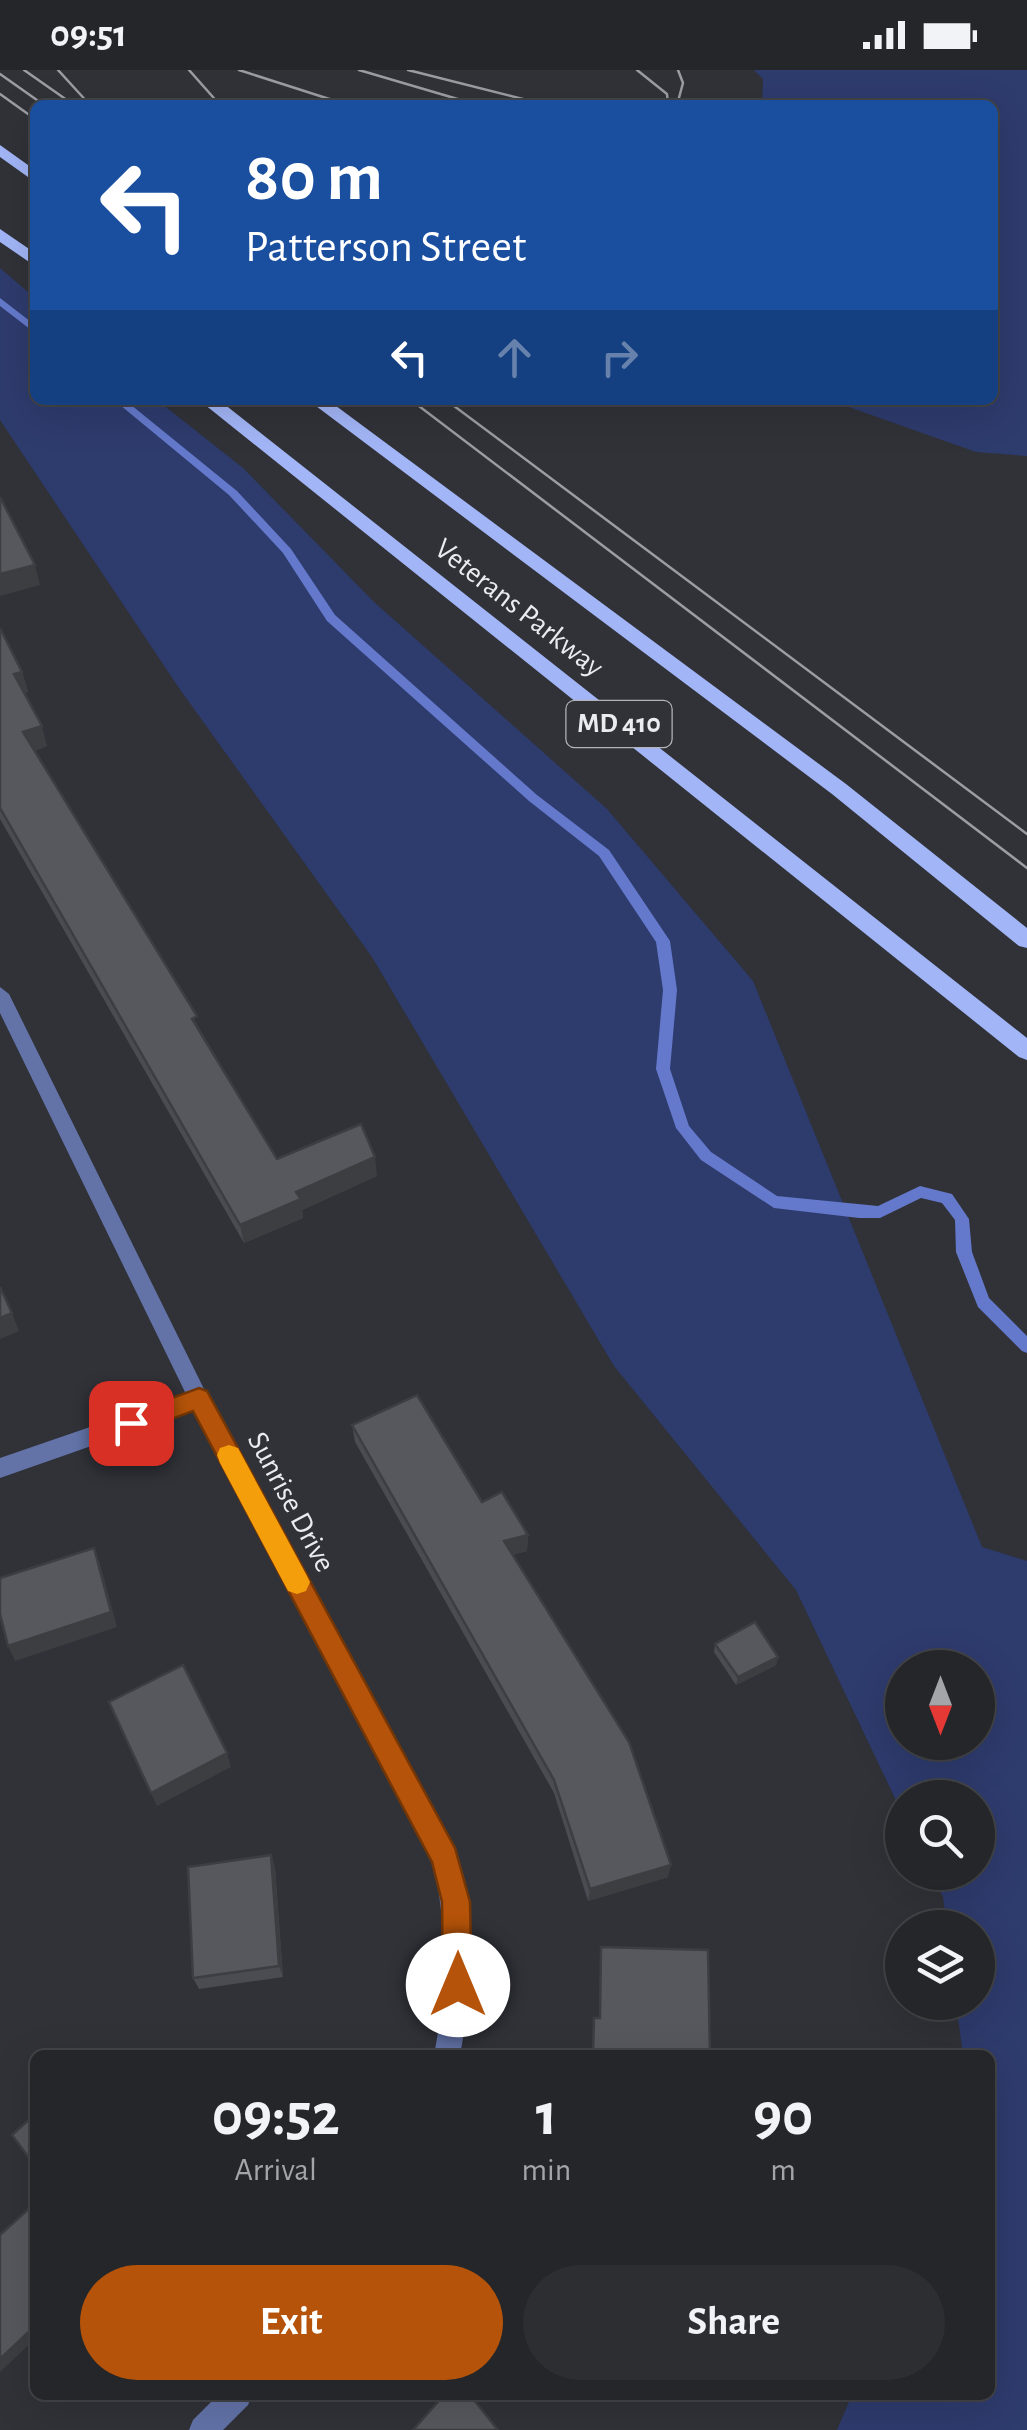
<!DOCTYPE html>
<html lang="en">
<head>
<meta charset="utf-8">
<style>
  body { margin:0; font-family:"Alegreya Sans",sans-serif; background:#2c2e32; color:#f1f3f6; height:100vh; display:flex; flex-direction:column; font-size:38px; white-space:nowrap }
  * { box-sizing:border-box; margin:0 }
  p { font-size:32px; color:#a3a5a8 }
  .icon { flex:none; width:55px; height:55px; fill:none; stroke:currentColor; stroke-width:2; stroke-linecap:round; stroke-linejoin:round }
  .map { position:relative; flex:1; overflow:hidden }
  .side { position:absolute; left:30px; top:1980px; width:965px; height:350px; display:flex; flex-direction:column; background:#24262a; border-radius:15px; box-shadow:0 10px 40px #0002,0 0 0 2px #414347 }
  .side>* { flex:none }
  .top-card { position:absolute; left:30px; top:30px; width:968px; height:305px; border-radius:15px; box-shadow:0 10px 40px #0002,0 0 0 2px #414347; background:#1a4fa0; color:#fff; overflow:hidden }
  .needle { width:65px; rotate:180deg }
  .tools { position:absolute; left:885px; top:1580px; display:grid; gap:20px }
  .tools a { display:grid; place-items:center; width:110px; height:110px; border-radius:50%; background:#24262a; box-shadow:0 10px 40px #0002,0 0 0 2px #414347; font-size:50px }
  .pin { position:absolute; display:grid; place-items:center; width:85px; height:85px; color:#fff; margin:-42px; border-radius:20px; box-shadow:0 5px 15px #0006 }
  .me { position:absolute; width:110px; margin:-55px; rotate:0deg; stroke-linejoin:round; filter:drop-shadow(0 0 8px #0008) }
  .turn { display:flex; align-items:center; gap:35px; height:210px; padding:0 50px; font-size:45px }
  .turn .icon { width:130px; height:130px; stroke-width:2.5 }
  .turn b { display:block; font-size:70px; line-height:85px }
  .lanes { display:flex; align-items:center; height:95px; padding:0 50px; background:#0003; justify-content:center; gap:50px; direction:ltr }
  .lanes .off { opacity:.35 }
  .eta { display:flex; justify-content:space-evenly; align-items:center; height:170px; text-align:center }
  .eta b { font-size:60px; font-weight:700; line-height:70px }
  .button { display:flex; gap:20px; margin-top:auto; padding:20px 50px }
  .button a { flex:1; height:115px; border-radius:60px; background:#b45309; color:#fff; font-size:40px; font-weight:700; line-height:115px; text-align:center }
  .button a+a { background:#2c2e32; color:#f1f3f6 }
  .status { display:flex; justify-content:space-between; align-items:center; height:70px; padding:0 50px; background:#24262a; direction:ltr }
  .status svg { height:28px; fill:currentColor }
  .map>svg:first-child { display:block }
  .green { fill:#2e3b6d; fill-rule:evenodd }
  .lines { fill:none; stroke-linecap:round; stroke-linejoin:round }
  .stream { fill:#6479cb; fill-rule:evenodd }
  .street { fill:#6373a8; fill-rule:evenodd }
  .primary { fill:#a2b5f6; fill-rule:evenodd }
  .tram { stroke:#9b9da2; stroke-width:2.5 }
  .wall { fill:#4a4c51 }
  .shaded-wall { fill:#3c3e42 }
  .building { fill:#56585e; stroke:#3c3e42; stroke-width:2.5 }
  .route { fill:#b45309; stroke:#753606; stroke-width:2.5 }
  .slow { fill:#f59e0b }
  .labels { text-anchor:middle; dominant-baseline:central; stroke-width:10; stroke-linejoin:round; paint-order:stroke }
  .shield { fill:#303238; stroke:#b3b4b9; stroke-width:2.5 }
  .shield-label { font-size:28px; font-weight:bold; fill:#ebecf0 }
  .street-label { font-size:30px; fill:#ebecf0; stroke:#303238 }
</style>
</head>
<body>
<div class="status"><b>09:51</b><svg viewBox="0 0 49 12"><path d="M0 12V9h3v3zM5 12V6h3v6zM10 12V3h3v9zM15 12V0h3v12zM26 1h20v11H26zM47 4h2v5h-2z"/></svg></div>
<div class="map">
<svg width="1027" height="2360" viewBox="0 0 1027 2360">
  <rect width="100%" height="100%" fill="#303238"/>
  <!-- green -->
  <path class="green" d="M754,0h273v386l-51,-4 -147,-52h163v-295h-230l1,-26z
    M0,198l35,30v102h122l86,68 131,134 233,207 146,172 229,566 45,14v869h-190l15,-35h138v-340h-27l-7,-52 22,-1v-74l-31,-1 -4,-30 -12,-24 47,-1v-74h-76v15l-106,-223 -182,-224 -242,-409 -193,-269 -179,-268zM902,1598h76v74h-76z"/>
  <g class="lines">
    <!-- stream -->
    <path class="stream" d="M0,228l35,27v8l-35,-27z
      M114,330h11l112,91 54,58 44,66 202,180 72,55 61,91 7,49 -7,79 19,57 22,26 66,44 101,10 42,-20 32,8 17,25 3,33 17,46 38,38v17l-5,-2 -44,-44 -22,-55 -1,-32 -13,-17 -21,-5 -41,20h-21l-85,-10 -73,-48 -25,-32 -20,-59 7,-79 -7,-48 -57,-86 -70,-55 -202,-180 -44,-68 -54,-58z"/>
    <!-- street -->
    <path class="street" d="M0,917l9,7 197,399 248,456c25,63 18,142 6,206h-26c13,-66 13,-129 -1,-194l-239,-451 -194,68v-20l186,-64 -186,-381z
      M218,2325h34l-4,10 -25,25h-34l4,-10z"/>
    <!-- primary -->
    <path class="primary" d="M0,75l35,25v12l-35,-25z
      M0,159l35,24v13l-35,-24z
      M199,330h20l808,638v22l-8,-3z
      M308,330h20l518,384 181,144v20l-8,-2 -187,-152z"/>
    <!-- tram -->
    <path class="tram" d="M24,0l50,35
      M58,0l32,35
      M189,0l31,35
      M239,0l109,35
      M359,0l119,35
      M408,0l139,35
      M637,0l30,24 1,11
      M0,4l44,31
      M0,24l35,25
      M677,35l6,-22 -5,-13
      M411,330l616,468
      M446,330l581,434"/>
  </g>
  <!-- wall -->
  <path class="wall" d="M0,558l22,44 6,20 -4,1 23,53 -13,5 243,408 100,17 -75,34 1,8 -59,25 -244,-424z
    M352,1355l130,77 46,33 -1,16 -15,4 156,322 -80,24 -34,-108 -199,-351z
    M715,1574l63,13 -2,8 -40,20 -22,-33z
    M271,1785l4,13 8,109 -84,12 -6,-11z
    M601,1877l109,108h-118l2,-37h5z"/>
  <!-- shaded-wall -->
  <path class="shaded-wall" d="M35,495l5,20 -40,11v-22z
    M22,602l6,20 -9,3 -5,-21z
    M42,656l5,20 -19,7 -5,-21z
    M375,1087l2,19 -75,34 1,8 -59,25 -4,-18 56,-33z
    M12,1243l7,18 -19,8v-21z
    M528,1465l-1,16 -23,6v-16z
    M94,1478l6,16 17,63 -102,34 -7,-15z
    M778,1587l-2,8 -40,20 2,-8z
    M227,1683l4,14 -74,39 -6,-13z
    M271,1785l4,13 8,109 -4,-11z
    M671,1795l-3,12 -80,24 2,-12z
    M35,2256v13l-35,33v-13z"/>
  <!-- building -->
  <path class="building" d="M0,427l35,68 -35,9z
    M0,558l22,44 -8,2 28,52 -19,6 174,284 -5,3 85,140 84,-35 14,33 -79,35 5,7 -61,26 -240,-417z
    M0,1217l12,26 -12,5z
    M417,1325l65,107 20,-10 26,43 -24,6 125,201 42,123 -81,24 -36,-109 -202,-355z
    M94,1478l17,64 -103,34 -8,-32v-36z
    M755,1552l23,35 -40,20 -23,-33z
    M183,1595l44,88 -76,40 -42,-91z
    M271,1785l8,111 -86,12 -5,-111z
    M601,1877l107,3 2,105h-117l1,-37h6z
    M35,2044v52l-23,-31z
    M35,2133v123l-35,33v-124z
    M444,2325h26l28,35h-85z"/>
  <!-- route -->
  <path class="route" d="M199,1318l8,3 248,457 15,54 2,83 -4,10 -10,4 -11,-4 -4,-10 -1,-83 -10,-40 -239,-451 -62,23 -8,-3 -4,-8 4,-7z"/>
  <!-- slow -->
  <path class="slow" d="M229,1375l9,3 68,126 4,8 -4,9 -9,3 -9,-3 -68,-128 -3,-8 3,-7z"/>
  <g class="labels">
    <!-- shield labels -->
    <rect class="shield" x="566.5" y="631" width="105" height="46" rx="8"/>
    <g class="shield-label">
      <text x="619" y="654">MD 410</text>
    </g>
    <!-- street labels -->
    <g class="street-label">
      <text transform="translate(519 538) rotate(38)">Veterans Parkway</text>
      <text transform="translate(291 1432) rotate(62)">Sunrise Drive</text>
    </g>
  </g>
</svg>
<div class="tools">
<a><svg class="needle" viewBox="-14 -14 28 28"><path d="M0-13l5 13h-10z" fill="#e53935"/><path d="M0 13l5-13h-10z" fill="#a3a5a8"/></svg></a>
<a><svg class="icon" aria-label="search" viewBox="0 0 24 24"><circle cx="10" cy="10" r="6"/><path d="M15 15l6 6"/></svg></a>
<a><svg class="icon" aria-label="layers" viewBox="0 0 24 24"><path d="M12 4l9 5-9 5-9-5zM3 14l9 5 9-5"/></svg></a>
</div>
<div class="pin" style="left:131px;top:1353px;background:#d93025"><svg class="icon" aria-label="arrive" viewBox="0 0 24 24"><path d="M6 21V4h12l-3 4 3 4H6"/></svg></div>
<svg class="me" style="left:458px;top:1915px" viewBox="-20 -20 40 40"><circle r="19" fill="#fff"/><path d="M0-13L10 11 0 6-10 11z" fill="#b45309"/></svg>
<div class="top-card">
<div class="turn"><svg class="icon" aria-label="left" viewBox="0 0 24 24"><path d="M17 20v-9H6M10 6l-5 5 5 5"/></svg><div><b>80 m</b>Patterson Street</div></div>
<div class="lanes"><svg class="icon" aria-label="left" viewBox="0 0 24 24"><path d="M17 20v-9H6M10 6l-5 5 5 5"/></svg><svg class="icon off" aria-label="ahead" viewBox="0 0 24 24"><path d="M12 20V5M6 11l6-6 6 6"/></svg><svg class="icon off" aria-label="right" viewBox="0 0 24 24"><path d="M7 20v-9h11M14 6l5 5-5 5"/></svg></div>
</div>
<section class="side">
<div class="eta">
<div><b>09:52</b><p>Arrival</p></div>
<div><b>1</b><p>min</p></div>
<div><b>90</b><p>m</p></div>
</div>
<div class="button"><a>Exit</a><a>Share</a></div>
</section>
</div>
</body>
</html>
